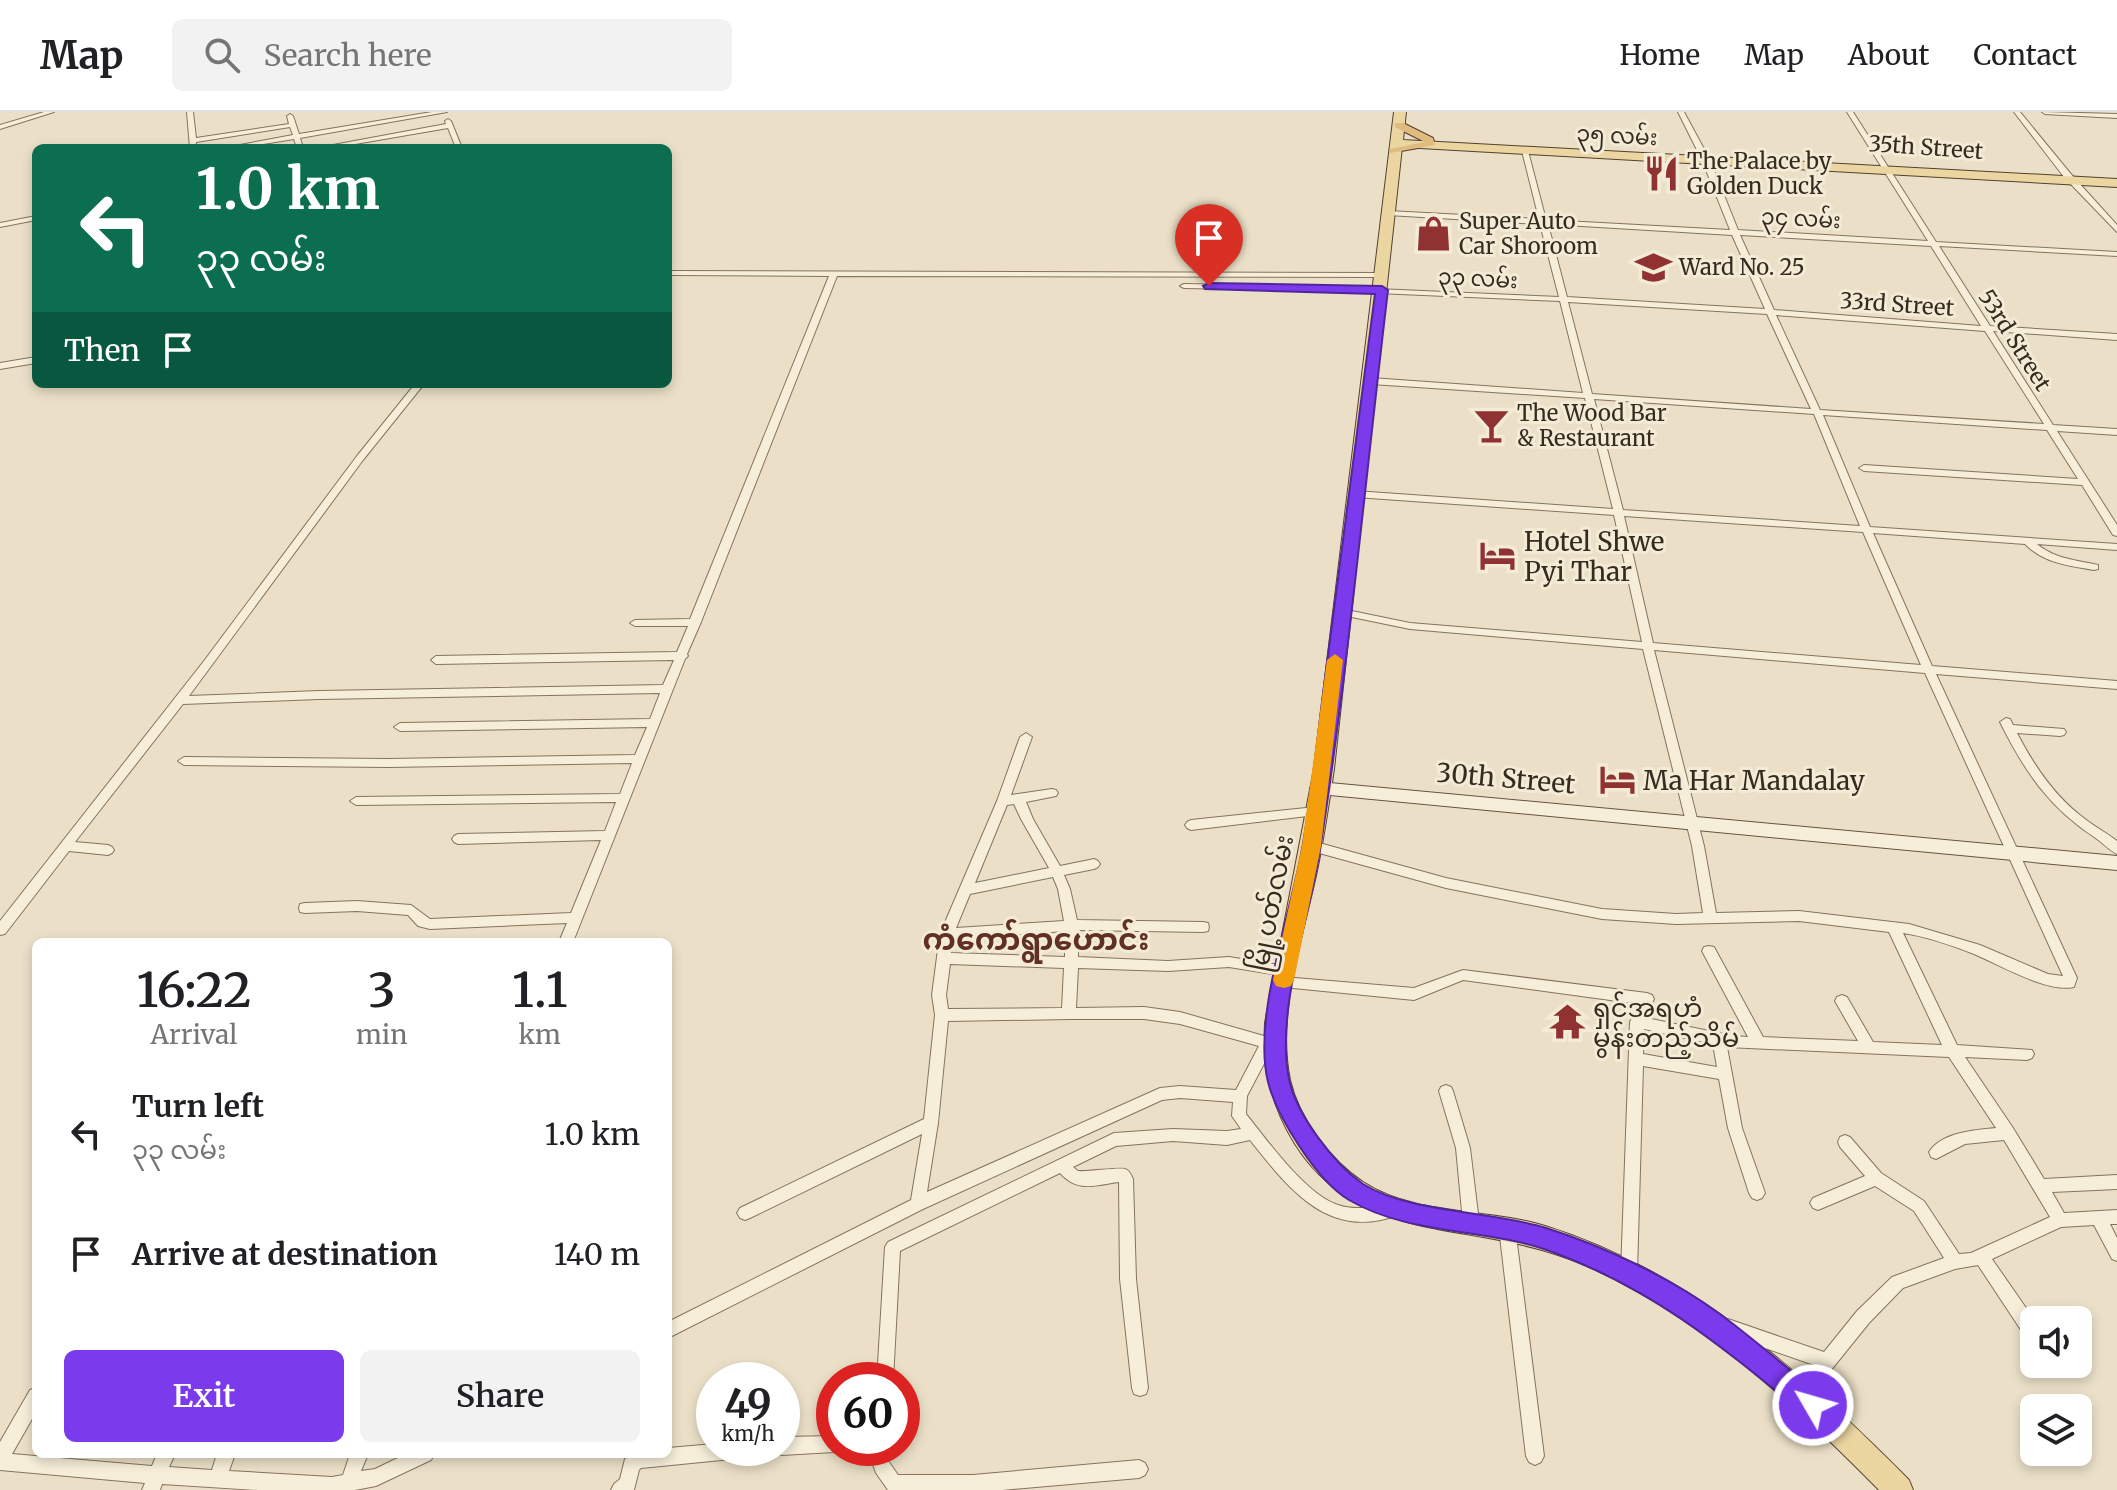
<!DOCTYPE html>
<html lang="en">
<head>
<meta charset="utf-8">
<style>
  body { margin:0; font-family:Merriweather,"Noto Sans Myanmar",serif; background:#f2f2f2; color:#202124; height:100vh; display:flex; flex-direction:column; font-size:30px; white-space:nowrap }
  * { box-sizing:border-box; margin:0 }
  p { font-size:26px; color:#757577 }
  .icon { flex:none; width:44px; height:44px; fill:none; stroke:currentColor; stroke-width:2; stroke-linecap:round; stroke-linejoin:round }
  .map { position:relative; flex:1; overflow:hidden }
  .panel { position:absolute; left:32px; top:826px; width:640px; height:520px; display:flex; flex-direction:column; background:#fff; border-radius:12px; box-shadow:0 4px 12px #0003 }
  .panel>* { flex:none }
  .top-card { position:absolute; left:32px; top:32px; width:640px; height:244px; border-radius:12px; box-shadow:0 4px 12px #0003; background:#0b6e4f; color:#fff; overflow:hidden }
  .buttons { position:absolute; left:2020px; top:1194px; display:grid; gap:16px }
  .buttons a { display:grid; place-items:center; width:72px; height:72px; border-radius:12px; background:#fff; box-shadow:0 4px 12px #0003; font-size:40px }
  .speed { position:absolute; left:696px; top:1250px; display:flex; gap:16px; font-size:40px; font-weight:700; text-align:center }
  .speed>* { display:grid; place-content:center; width:104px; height:104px; border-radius:50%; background:#fff; box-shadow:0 4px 12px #0003; line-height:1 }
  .speed small { font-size:20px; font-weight:400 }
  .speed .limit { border:12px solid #d22; background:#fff; color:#111 }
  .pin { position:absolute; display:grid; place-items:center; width:68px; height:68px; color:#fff; margin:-82px -34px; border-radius:50% 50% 50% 0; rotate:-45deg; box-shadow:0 0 8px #0007 }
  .pin .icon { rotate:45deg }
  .me { position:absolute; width:88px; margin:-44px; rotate:308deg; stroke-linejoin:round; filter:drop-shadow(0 0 6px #0008) }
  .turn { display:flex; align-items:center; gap:28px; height:168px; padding:0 32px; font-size:36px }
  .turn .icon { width:104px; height:104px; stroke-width:2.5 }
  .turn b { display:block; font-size:56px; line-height:68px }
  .then { display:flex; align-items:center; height:76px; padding:0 32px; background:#0003; gap:16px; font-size:30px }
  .eta { display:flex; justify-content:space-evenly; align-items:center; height:136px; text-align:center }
  .eta b { font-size:48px; font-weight:600; line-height:56px }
  .button { display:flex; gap:16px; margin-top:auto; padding:16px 32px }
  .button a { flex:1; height:92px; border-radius:12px; background:#7c3aed; color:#fff; font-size:32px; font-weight:600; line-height:92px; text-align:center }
  .button a+a { background:#f2f2f2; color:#202124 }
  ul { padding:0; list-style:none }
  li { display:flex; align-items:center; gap:24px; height:120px; padding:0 32px }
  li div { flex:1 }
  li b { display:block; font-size:30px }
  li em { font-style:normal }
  header { display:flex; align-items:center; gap:48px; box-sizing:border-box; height:112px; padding:0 40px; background:#fff; border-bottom:2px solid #e0e0e0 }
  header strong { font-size:38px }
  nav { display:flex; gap:44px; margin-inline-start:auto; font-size:28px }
  .search { width:560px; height:72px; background:#f2f2f2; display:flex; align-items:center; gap:20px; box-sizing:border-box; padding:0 28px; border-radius:12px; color:#757577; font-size:30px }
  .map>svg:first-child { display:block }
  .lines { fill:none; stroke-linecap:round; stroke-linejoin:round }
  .minor-casing { stroke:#85735d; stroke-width:2 }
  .secondary-casing { stroke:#675440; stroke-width:2 }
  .primary-casing { stroke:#534131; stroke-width:2 }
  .trunk-casing { stroke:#534131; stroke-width:2 }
  .minor { fill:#f6eed9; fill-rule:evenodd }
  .secondary { fill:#f6eed9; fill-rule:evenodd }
  .primary { fill:#ebd5a1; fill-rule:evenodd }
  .trunk { fill:#dfbb80; fill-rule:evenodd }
  .route { fill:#7c3aed; stroke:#51269a; stroke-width:2 }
  .slow { fill:#f59e0b }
  .labels { text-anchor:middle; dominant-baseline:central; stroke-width:6; stroke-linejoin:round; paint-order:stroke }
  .far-street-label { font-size:22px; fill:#372b20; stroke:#f3ebd6 }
  .far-poi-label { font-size:22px; fill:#372b20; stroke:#f3ebd6; text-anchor:start }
  .poi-label { font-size:26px; fill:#372b20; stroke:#f3ebd6; text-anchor:start }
  .street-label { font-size:26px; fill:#372b20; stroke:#f3ebd6 }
  .quarter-label { font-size:30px; font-weight:bold; fill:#603023; stroke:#f3ebd6 }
</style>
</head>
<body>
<header>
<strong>Map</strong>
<div class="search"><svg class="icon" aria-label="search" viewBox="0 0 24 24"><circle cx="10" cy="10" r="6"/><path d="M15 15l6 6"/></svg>Search here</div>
<nav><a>Home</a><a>Map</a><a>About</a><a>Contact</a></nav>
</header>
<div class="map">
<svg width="2117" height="1378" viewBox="0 0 2117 1378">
  <rect width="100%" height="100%" fill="#ebe0c7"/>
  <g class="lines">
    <defs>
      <path id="minor" d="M44,0h10l-54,17v-4z
        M187,0h6l3,26 93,-14 -2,-8 3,-2 3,2 6,18 133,-22h15l-147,26 3,10h-6l-3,-9 -55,9h-15l69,-13 -3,-8 -94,15v6h-6z
        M1678,0h6l26,48 28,70 190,11 -81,-129h6l83,130 181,10v4l-178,-10 51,80 127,8v6l-124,-9 60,94 64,4v6l-60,-4 60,94v11l-4,-1 -31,-50 -218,-14 -5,-3 5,-3 214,14 -31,-49 -224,-15 47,112 247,17v6l-80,-6c18,15 39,16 61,21v4l-4,1c-25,-4 -51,-7 -69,-26l-152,-11 59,133 185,15v8l-181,-15 141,304 -3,9c-27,6 -74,-22 -100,-33 -20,-8 -50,-18 -71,-21l54,112 75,5 2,4 -2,4 -5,2 -62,-3 48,71 31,51 73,-4v14l-65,3 12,21 53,-3v14h-7l7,14v23l-5,-2 -18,-34 -33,2 -69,32 41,59v12l-6,2 -6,-2 -43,-65 -23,4 -52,19 -34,35 -63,78 -6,2 -6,-2 -2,-6 2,-6 20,-24 -92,-32 -2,-6 2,-6 6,-2 96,33 33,-41 35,-34 52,-19 -30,-47 -39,-25 -57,24 -5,-2 -3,-5 3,-5 52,-22 -25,-29 -2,-5 2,-5 5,-2 5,2 31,36 43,28 35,53 12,-1 79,-36 -46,-77 -39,4 -29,15 -5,-2 -2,-5c13,-20 46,-22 67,-24l-47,-71 -222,-10 15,81 23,65 -3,5 -5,2 -5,-2 -3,-5 -21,-65 -9,-49 -76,-13 -6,207 -2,5 -6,2 -6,-2 -2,-5 9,-251 2,-4 5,-2 96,20 15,1 -46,-86 2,-4 5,-1 5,1 49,90 95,4 -23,-40 2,-4 5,-2 5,2 26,45 69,3 -53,-113 -90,-11 -123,3 -74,-5 -156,-31 -134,-37 -4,-2 -2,-3 2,-3 4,-2 134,37 156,31 74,5 27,-1 -11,-67 -49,-197 -233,-20 -68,-14 -5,-3 5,-3 68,14 232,19 -28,-127 -259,-18 -5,-3 5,-3 258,18 -28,-111 -214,-14 -4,-3 4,-3 212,15 -23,-92 -229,-10 -147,-3 -4,-2 4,-2 147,3 228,10 -19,-73 -152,-9 -4,-2 4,-2 151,8 -17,-68 3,-2 3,2 18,69 184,10 -28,-70zM1548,112l184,11 33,74 -198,-12zM1740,123l191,11 50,80 -207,-16zM1568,190l199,12 44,95 -219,-15zM1776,203l209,16 59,93 -224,-14zM1594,287l220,15 46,112 -237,-16zM1624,404l239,16 58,133 -268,-22zM1654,538l271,23 138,303 -15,-2 -68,-29 -71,-21 -110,-13 -83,2 -12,-67zM1644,917l69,15 4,23 -74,-13z
        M2014,0h6l50,61 47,52v7l-53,-55z
        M2042,0l75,2v4l-72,-4z
        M448,7l3,2 11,27h-6l-8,-20 -116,20h-15l129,-24 -1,-3z
        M36,104v4l-36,7v-4z
        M668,159l714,2 4,2 -4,2 -545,-1 -136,346 -14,32 1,2 -3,3 -112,283h-14l8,-19 -137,6 -12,-3 -10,-11 -51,-4 -52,2 -5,-1 -1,-4 1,-4 5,-1 52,-2 54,4 19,14 141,-6 30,-73 -143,4 -4,-2 -2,-3 2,-3 4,-2 147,-3 11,-29 -260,3 -6,-4 6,-4 264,-3 12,-31 -244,4 -204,-2 -6,-4 6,-4 204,2 247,-4 12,-28 -247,4 -6,-4 6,-4 250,-4 10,-26 -341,6 -136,5 -108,138 33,3 4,2 2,3 -2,3 -4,2 -39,-4 -64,83 -5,1v-14l204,-260 153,-205 58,-72h9l-61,76 -174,236 130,-5 344,-6 11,-25 -238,4 -5,-4 5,-4 241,-4 11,-26h-53l-5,-3 5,-3 55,-1 139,-343 -161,-1z
        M36,245v6l-36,6v-6z
        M2006,606l4,1 3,6 51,4 2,3 -2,3 -4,1 -43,-3c17,33 38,64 68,86 10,8 22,14 32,22v13c-8,-4 -13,-10 -20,-15 -48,-31 -72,-67 -97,-117z
        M1026,621l6,4 -21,58 41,-6 4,1 2,3 -2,3 -30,6 7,17 27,47 34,-7 4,2 2,3 -2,3 -4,2 -30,6 6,14 7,31 126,2 5,1 1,4 -1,4 -5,1 -125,-2v27l90,4 61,-4 56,9 5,1 2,4 -2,4 -5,1 -56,-9 -61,4 -90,-3 -2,40 68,-1 36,5 84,24 2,-3 5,-2 5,2 2,4 -31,59 -1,18c21,26 60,81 92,91 17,6 38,2 55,-2l5,2 3,5 -3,5c-70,26 -109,-26 -148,-75l-23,5 -54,-4 -57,5 -43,21 5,4c9,1 43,-4 47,-2 5,2 6,6 8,10l3,100 12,109 -2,6 -6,2 -6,-2 -2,-6 -12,-109 -1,-97c-24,3 -41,11 -59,-9l-160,78 -7,129h-16l8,-133 3,-5 226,-109 59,-4 54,2 14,-2 -9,-13 1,-14 -53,-4 -18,2 -239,109 -255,129v-16l243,-122 11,-66 -172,84 -5,2 -5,-2 -3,-5 3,-5 184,-89 11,-104 -3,-20 8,-61 57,-133 23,-64zM1014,692l7,15 28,49 -74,15 32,-78zM1053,765l5,12 6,32 -108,7 14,-34zM1065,819v26l-114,-4 2,-14zM950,852l114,4 -2,40 -114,1 -2,-14zM1070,907h74l36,5 79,22 -23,44 -56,-4 -20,2 -233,104 11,-69 10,-102z
        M1316,695l6,4 -6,4 -125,15 -4,-2 -2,-3 2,-3 4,-2z
        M1463,858l184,23 5,2 2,4 -2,4 -5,2 -184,-25 -49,20 -131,-13 -5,-1 -2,-4 2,-4 5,-1 131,11z
        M1446,973l5,2 2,4 17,57 9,74 -3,5 -5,2 -5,-2 -3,-5 -7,-74 -17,-57 2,-4z
        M1507,1109l5,2 3,5 29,228 -3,6 -6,3 -6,-3 -3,-6 -27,-228 3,-5z
        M36,1276v24l-24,42 140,12 5,-12h18l-6,13 43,3 5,-16h18l-6,17 103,6 11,-2 7,-21h18l-7,17 14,-2 31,-15h28l-3,6 -55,26 -21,4h-97l-96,-6 -2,6h-18l3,-7 -145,-13v-28l30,-52z
        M834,1324v12h7l-7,4 -52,3 -6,-3 -2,-4h8v-11z
        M714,1332v4h47l-3,6 -6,3 -111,11 -2,2 -5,20h-23l3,-6 6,-5 5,-20 8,-5h35v-6z
        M867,1336h18l4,14 9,13h75l166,-15 6,3 3,6 -3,6 -6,3 -137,12h-114l-12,-17z"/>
      <path id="secondary" d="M1319,670l798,74v14l-798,-76 -9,-6z"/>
      <path id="primary" d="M1394,0h12l-3,28 714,39v8l-715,-40 -68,622c-5,34 -10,68 -17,102 -14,66 -41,141 -27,209 9,39 40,80 73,102 52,34 124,26 182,44 145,45 259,148 364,254l4,10h-34c-74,-75 -151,-148 -243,-199 -29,-17 -62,-32 -94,-41 -93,-27 -188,-13 -247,-106 -24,-39 -32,-75 -30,-121l49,-254z"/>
      <path id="trunk" d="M1395,11h8l30,15 2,7 -45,8v-4l35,-7 -30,-15z"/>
    </defs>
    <!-- minor casing -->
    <use href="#minor" class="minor-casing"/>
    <!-- secondary casing -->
    <use href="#secondary" class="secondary-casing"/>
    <!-- primary casing -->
    <use href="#primary" class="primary-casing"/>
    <!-- trunk casing -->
    <use href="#trunk" class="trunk-casing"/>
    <!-- minor -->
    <use href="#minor" class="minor"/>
    <!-- secondary -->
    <use href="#secondary" class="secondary"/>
    <!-- primary -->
    <use href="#primary" class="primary"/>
    <!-- trunk -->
    <use href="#trunk" class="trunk"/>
  </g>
  <!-- route -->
  <path class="route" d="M1209,171l173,3 6,4c-22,184 -39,370 -67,554 -10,69 -46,167 -32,235 7,35 45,85 74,105 46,29 129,27 183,44 60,19 123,49 174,86 35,26 68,55 102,82l3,9 -3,9 -9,4 -9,-4c-84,-69 -153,-127 -257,-164 -64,-22 -138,-15 -198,-50 -32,-19 -72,-83 -81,-118 -16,-65 24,-171 35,-238 10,-60 16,-121 24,-181 16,-123 32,-246 48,-369l-170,-5 -2,-3z"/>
  <!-- slow -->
  <path class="slow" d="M1335,542l8,6 -22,186 -27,134 -3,6 -7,2 -8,-2 -3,-6 29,-134 25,-186z"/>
  <!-- icons -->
  <defs>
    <symbol id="restaurant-bare" viewBox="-9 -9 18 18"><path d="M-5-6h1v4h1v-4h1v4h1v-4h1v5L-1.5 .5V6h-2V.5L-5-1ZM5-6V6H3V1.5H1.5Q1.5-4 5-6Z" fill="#903232" stroke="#f3ebd6" stroke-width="2.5" paint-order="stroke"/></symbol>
    <symbol id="shop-bare" viewBox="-9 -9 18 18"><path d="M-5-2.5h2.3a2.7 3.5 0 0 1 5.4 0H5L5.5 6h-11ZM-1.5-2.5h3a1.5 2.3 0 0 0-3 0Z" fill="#903232" stroke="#f3ebd6" stroke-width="2.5" paint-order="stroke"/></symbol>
    <symbol id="school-bare" viewBox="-9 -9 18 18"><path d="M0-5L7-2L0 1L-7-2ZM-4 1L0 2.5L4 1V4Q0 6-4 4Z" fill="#903232" stroke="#f3ebd6" stroke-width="2.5" paint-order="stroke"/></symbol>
    <symbol id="bar-bare" viewBox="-9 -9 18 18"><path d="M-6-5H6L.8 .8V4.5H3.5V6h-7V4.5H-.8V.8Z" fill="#903232" stroke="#f3ebd6" stroke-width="2.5" paint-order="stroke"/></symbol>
    <symbol id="hotel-bare" viewBox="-9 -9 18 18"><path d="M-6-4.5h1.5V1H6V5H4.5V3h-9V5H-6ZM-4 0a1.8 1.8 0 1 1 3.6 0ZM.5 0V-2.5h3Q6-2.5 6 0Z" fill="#903232" stroke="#f3ebd6" stroke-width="2.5" paint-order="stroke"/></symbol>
    <symbol id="temple-bare" viewBox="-9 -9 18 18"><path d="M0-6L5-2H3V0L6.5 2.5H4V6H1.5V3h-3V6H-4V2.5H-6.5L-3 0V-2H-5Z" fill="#903232" stroke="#f3ebd6" stroke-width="2.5" paint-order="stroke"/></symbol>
  </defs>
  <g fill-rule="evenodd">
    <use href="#restaurant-bare" x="1636" y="36" width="51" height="51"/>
    <use href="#shop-bare" x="1408" y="96" width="51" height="51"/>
    <use href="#school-bare" x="1628" y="130" width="51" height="51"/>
    <use href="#bar-bare" x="1466" y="288" width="51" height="51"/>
    <use href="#hotel-bare" x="1472" y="418" width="51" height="51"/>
    <use href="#hotel-bare" x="1592" y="642" width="51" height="51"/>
    <use href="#temple-bare" x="1542" y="884" width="51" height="51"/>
  </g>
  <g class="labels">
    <!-- far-street labels -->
    <g class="far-street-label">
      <text transform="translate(1617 23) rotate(3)">၃၅ လမ်း</text>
      <text transform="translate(1926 35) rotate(4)">35th Street</text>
      <text transform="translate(1801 106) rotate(3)">၃၄ လမ်း</text>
      <text transform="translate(1478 166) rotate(3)">၃၃ လမ်း</text>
      <text transform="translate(1897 192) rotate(4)">33rd Street</text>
      <text transform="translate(2015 228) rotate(58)">53rd Street</text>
    </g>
    <!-- far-poi labels -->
    <g class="far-poi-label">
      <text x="1687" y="49">The Palace by<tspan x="1687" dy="25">Golden Duck</tspan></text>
      <text x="1459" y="109">Super Auto<tspan x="1459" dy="25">Car Shoroom</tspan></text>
      <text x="1679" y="155">Ward No. 25</text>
      <text x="1517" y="301">The Wood Bar<tspan x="1517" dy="25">&amp; Restaurant</tspan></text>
    </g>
    <!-- poi labels -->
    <g class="poi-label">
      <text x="1524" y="429">Hotel Shwe<tspan x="1524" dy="30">Pyi Thar</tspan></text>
      <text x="1643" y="668">Ma Har Mandalay</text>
      <text x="1593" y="895">ရှင်အရဟံ<tspan x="1593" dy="30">မွန်းတည့်သိမ်</tspan></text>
    </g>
    <!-- street labels -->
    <g class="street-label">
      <text transform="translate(1506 666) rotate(5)">30th Street</text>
      <text transform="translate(1271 791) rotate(-79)">မြို့ပတ်လမ်း</text>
    </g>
    <!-- quarter labels -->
    <g class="quarter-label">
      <text x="1036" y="827">ကံကော်ရွာဟောင်း</text>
    </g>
  </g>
</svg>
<div class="buttons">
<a><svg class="icon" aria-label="sound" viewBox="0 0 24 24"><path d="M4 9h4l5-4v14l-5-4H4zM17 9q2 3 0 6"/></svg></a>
<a><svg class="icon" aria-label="layers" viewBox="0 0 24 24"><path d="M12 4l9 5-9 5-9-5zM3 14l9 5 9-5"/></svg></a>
</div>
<div class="speed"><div>49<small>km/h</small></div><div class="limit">60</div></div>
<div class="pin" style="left:1209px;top:174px;background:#d93025"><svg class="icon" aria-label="arrive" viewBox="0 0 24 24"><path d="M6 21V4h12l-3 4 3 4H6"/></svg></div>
<svg class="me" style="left:1813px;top:1293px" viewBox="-20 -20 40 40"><circle r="17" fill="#7c3aed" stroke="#fff" stroke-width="3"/><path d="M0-11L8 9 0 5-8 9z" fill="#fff"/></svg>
<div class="top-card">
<div class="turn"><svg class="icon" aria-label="left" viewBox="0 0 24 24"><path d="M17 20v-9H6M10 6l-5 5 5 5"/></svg><div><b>1.0 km</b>၃၃ လမ်း</div></div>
<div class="then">Then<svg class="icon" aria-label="arrive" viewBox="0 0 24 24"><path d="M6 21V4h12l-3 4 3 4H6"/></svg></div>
</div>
<section class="panel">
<div class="eta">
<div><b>16:22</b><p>Arrival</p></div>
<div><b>3</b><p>min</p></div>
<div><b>1.1</b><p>km</p></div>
</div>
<ul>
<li><svg class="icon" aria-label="left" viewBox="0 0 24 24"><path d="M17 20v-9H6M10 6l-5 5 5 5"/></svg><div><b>Turn left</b><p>၃၃ လမ်း</p></div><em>1.0 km</em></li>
<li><svg class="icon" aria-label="arrive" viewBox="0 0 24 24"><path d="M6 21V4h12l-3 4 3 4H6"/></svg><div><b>Arrive at destination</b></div><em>140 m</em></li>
</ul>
<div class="button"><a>Exit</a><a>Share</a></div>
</section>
</div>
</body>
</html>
